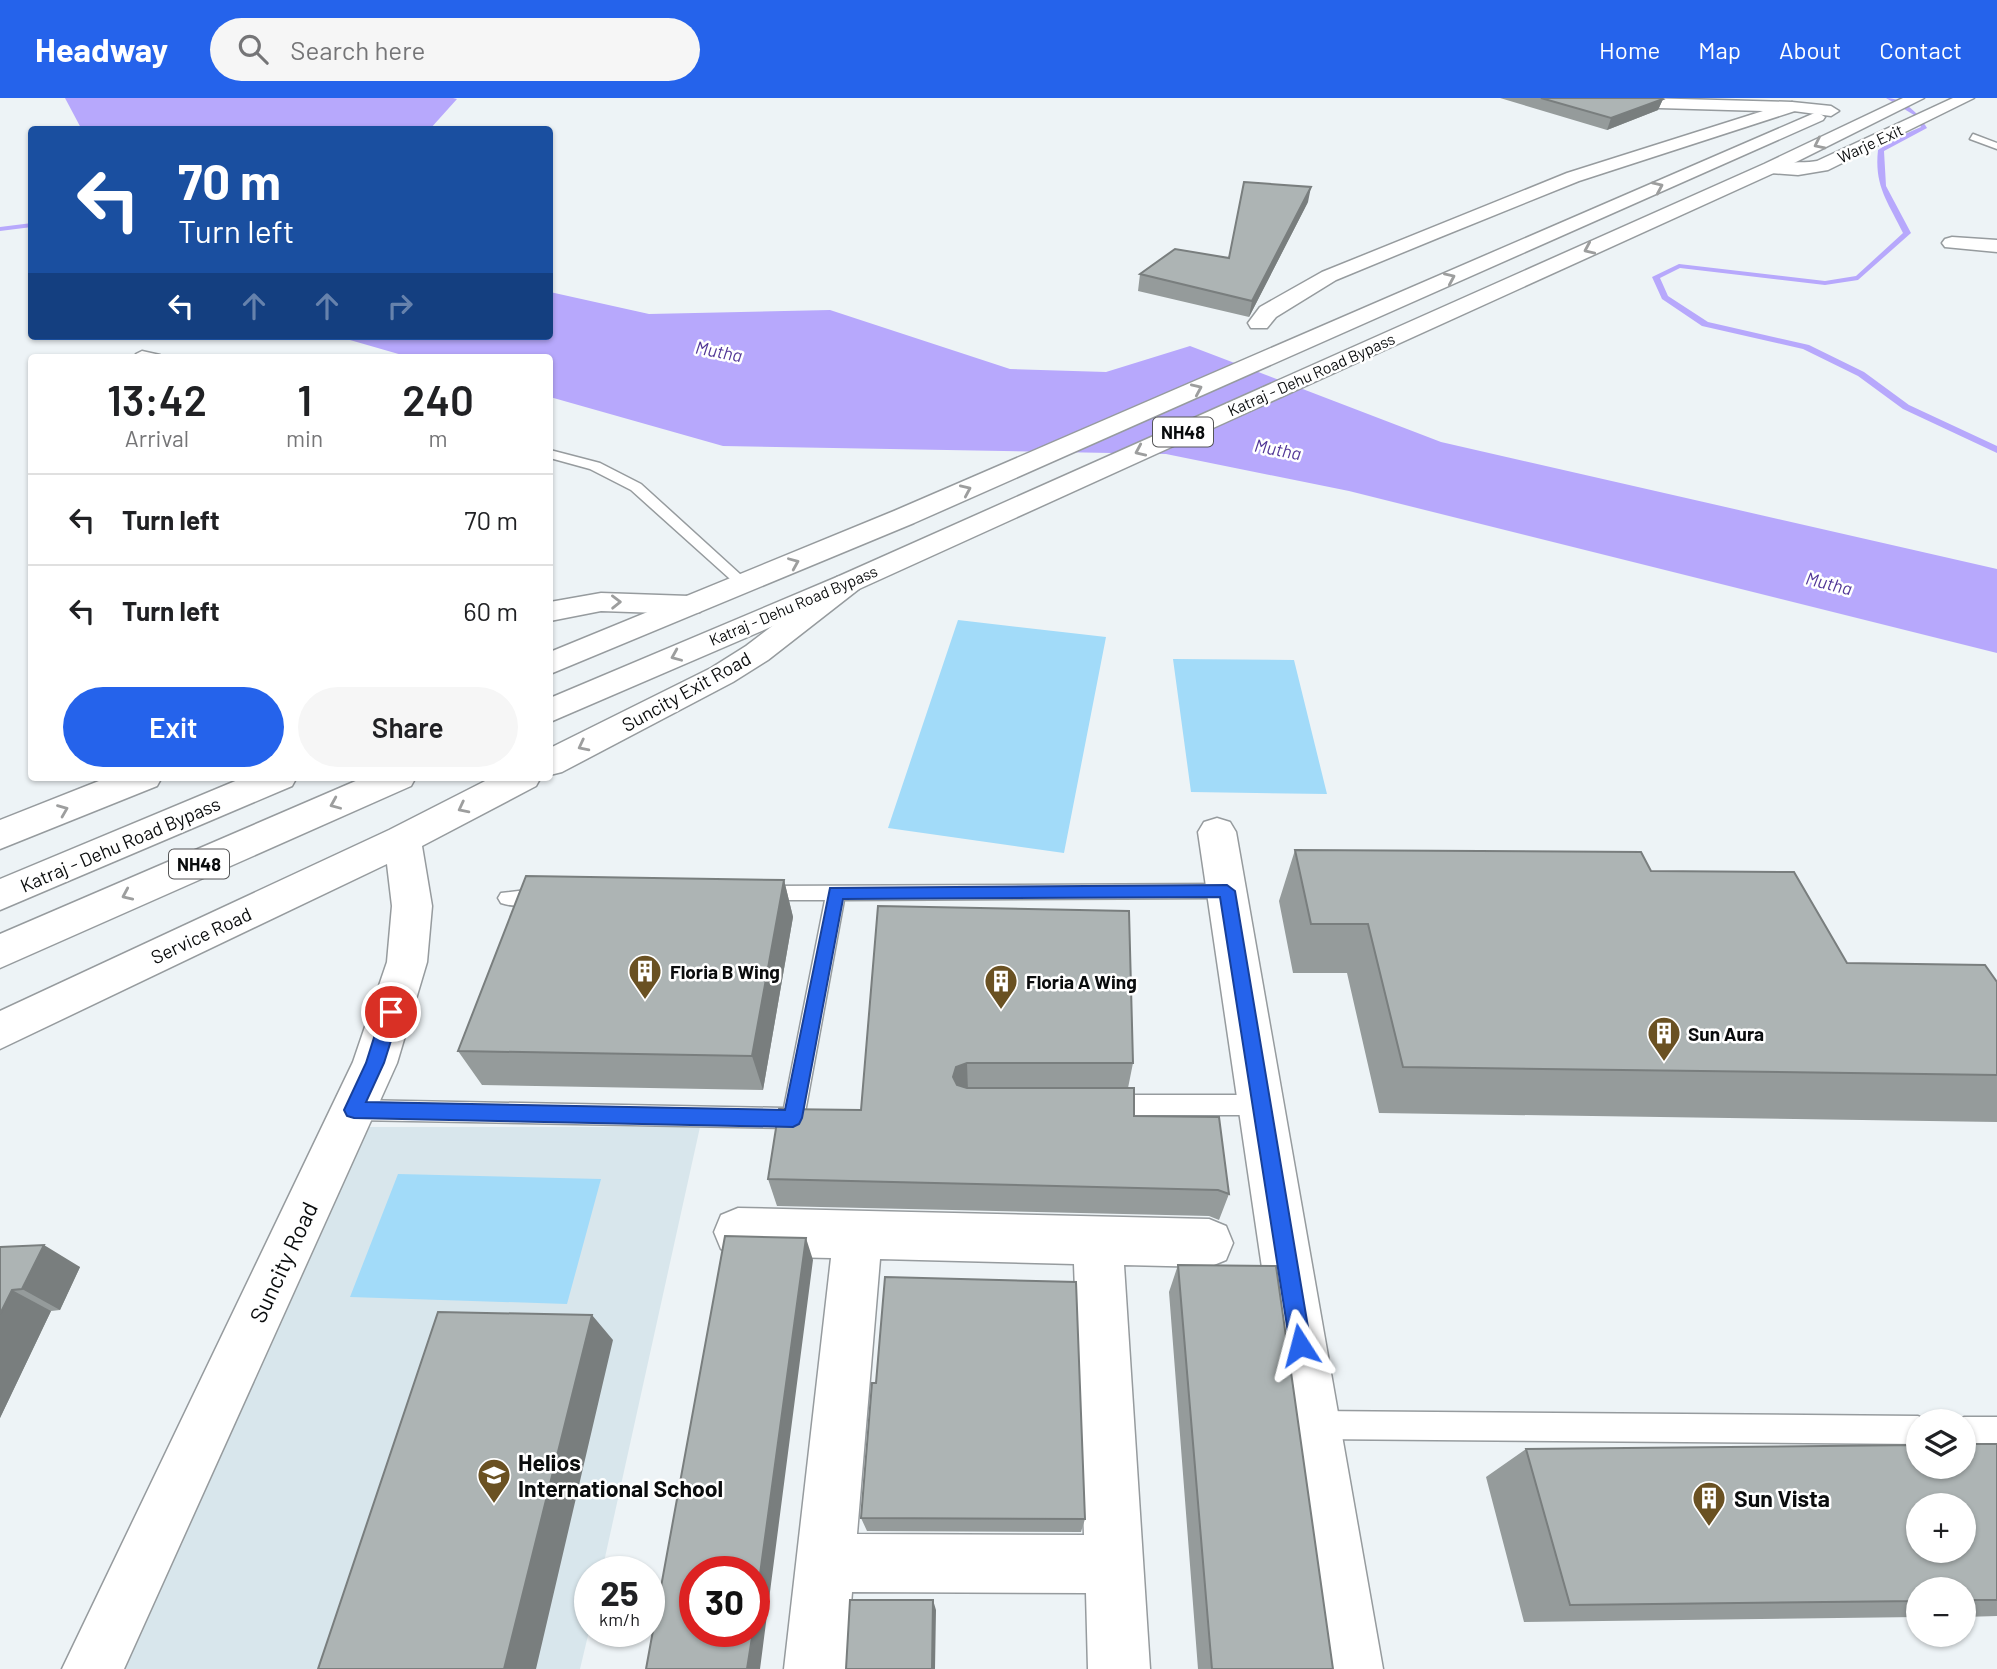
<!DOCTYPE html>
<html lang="en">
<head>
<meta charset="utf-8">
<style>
  body { margin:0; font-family:Barlow,sans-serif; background:#f6f6f6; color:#202124; height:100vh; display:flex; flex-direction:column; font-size:26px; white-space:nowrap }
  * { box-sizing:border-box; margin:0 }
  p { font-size:23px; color:#757577 }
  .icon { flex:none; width:38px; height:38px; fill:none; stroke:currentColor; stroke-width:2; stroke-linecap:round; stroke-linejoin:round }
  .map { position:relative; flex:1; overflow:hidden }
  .panel { position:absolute; left:28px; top:256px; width:525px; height:427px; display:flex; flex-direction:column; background:#fff; border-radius:7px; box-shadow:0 2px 5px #0004 }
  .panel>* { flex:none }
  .hud { position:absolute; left:28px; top:28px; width:525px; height:214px; border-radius:7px; box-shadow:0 2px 5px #0004; background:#1a4fa0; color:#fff; overflow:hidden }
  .tools { position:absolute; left:1906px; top:1311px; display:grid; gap:14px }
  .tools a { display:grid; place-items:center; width:70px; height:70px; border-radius:50%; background:#fff; box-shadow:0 2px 5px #0004; font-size:35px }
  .speed { position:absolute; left:574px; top:1458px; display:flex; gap:14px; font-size:35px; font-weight:700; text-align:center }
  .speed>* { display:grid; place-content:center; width:91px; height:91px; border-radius:50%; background:#fff; box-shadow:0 2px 5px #0004; line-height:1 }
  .speed small { font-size:18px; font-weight:400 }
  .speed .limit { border:10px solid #d22; background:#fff; color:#111 }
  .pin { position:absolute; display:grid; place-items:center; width:60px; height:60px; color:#fff; margin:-30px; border:4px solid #fff; border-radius:50%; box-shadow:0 2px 7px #0007 }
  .me { position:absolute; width:77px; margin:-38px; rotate:351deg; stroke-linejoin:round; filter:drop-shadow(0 0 5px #0008) }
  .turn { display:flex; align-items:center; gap:24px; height:147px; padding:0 35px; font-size:32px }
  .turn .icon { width:91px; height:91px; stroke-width:2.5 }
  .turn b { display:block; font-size:49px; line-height:60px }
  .lanes { display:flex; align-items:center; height:66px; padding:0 35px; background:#0003; justify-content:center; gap:35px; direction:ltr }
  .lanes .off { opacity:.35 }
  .eta { display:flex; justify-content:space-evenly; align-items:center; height:119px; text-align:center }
  .eta b { font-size:42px; font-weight:600; line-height:49px }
  .cta { display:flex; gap:14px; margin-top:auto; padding:14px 35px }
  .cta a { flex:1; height:80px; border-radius:42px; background:#2563eb; color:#fff; font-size:28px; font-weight:600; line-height:80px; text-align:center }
  .cta a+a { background:#f6f6f6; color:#202124 }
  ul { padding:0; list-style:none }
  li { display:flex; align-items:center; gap:21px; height:91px; padding:0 35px; border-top:2px solid #e0e0e0 }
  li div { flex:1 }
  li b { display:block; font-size:26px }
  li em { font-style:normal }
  header { display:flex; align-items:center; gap:42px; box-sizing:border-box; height:98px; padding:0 35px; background:#2563eb; color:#fff }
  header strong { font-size:33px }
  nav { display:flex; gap:38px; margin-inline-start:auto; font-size:24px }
  .search { width:490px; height:63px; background:#f6f6f6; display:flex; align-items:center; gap:18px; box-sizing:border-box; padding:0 24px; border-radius:38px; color:#757577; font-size:26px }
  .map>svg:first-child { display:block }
  .built { fill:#d8e6ec }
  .green { fill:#a2dbf9 }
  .water { fill:#b7a8fc }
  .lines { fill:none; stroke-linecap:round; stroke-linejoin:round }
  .stream { fill:#b7a8fc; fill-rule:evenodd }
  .lane-casing { stroke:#969b9e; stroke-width:3 }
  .street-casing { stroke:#969b9e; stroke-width:3 }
  .secondary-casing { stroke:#969b9e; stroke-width:3 }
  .highway-casing { stroke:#969b9e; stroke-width:3 }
  .lane { fill:#fff; fill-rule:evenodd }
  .street { fill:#fff; fill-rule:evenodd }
  .secondary { fill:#fff; fill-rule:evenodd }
  .highway { fill:#fff; fill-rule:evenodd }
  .wall { fill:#959b9b }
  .shaded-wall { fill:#797e7e }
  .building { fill:#adb4b4; stroke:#797e7e; stroke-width:2; fill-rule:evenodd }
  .oneway { stroke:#9d9e9e }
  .route { fill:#2563eb; stroke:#184099; stroke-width:2 }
  .labels { text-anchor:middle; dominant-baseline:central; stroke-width:5; stroke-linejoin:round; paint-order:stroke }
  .far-street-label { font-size:16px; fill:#0a0c0d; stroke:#fff }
  .far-water-label { font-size:18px; font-style:italic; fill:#523797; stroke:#fff }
  .shield { fill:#fff; stroke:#545556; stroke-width:2 }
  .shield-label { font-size:18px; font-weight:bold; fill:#0a0c0d }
  .street-label { font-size:19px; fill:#0a0c0d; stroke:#fff }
  .poi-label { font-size:19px; font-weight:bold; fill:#0a0c0d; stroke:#fff; text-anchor:start }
  .near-street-label { font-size:23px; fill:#0a0c0d; stroke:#fff }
  .near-poi-label { font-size:23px; font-weight:bold; fill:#0a0c0d; stroke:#fff; text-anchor:start }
</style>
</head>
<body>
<header>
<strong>Headway</strong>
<div class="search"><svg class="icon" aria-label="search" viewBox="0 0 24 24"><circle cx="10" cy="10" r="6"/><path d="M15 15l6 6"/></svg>Search here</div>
<nav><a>Home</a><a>Map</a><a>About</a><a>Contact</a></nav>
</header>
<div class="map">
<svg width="1997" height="1571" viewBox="0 0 1997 1571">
  <rect width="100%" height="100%" fill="#edf3f6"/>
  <!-- built -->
  <path class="built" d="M361,1029h339l-98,444 -12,1v55l-10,42h-469z"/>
  <!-- green -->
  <path class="green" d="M958,522l148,17 -42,216 -176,-25z
    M1173,561l121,1 33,134 -136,-2z
    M398,1076l203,5 -34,125 -217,-7z"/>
  <!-- water -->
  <path class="water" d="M65,0h388l4,1 -27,30 -348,1z
    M550,194l99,22 181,-4 180,59 96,3 84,-26 251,96 556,127v84l-648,-162 -183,-37 -443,-8 -173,-49v-40h-141l-73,-21h214z"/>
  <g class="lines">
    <!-- stream -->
    <path class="stream" d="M1886,0c18,0 33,16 41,30l-43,23 2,35 25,47 -53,47 -33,5 -145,-17 -20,10 8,18 40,26 101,23 55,27 45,33 88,41v7l-94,-44 -45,-33 -55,-27 -101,-23 -40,-27 -10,-22 27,-13 146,17 31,-5 47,-43c-15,-31 -29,-47 -25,-83l20,-13 23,-10 -7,-12z
      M32,125v4l-32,4v-4z"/>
    <defs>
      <path id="lane" d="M1973,36l24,9v6l-27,-10z
        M142,253l18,4 2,2 -24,-1 -2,-2z
        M550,352l50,13 41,21 110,100 -7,4 -5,-1 -108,-97 -41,-21 -40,-11z
        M1227,786l7,2 3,5 -3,5 -7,2 -383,2 -40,218 -3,7 -8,3 -439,-8 -8,-3 -3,-7 3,-7 8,-3 430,8 41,-208h-63l-7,-2 -3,-5 3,-5 7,-2z
        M543,790l7,3 3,5 -3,5c-14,5 -35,7 -49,2l-3,-5 3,-5z
        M1109,997h152l8,3 3,7 -3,7 -8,3h-152l-8,-3 -3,-7 3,-7z
        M1314,1313l604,5 10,5h-10v23l-604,-5 -10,-4 -4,-10 4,-10z
        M1964,1319h33v28l-33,-1v-23h-9z"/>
      <path id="street" d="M1645,0l147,4 8,5 -2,3 -219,71 -141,57 -102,42 -60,37 -9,11h-16l-3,-5 12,-16 62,-35 245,-99 196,-62 -104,-3z
        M1952,139l45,3v12l-52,-5 -3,-4 3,-4z
        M1217,720l13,4 6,10 147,837h-62l-123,-837 6,-10z
        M738,1110l471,11 17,7 7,17 -7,17 -17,7 -85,-2 26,404h-62l-2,-76 -234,-1 -6,77h-62l47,-411 -93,-2 -17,-7 -7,-17 7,-17zM880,1161l194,5 10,271 -227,-1z"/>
      <path id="secondary" d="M1953,0h21l-146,72 -30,5 -28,-2 -9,-5c8,-8 43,-4 56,-7z
        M1792,4l39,4 8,5 -8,5 -45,-6 -2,-3z
        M848,476l11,3 4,6 -4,6 -91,71 -35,22 -171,90 -12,3v-27l161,-80 35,-22 91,-69z
        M601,495l88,3 11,2 4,7 -4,7 -11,2 -88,-3 -51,10v-19z
        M109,679h53l-5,9 -157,63v-29z
        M493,679h48l-5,9 -114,60 10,60 -5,56 -30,101 -273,606h-62l291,-607 34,-100 5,-56 -5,-42 -387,185v-38l389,-181z"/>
      <path id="highway" d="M1903,0h21l-148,74 -917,417 -309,133v-24l287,-121 927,-413z
        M1817,14l8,5 -2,3 -909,403 -364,151v-22l344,-141z
        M245,679h52l-5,9 -292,124v-31z
        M365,679h51l-5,9 -411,182v-34z"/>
    </defs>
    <!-- lane casing -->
    <use href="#lane" class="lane-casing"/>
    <!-- street casing -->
    <use href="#street" class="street-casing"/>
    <!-- secondary casing -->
    <use href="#secondary" class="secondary-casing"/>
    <!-- highway casing -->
    <use href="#highway" class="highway-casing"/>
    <!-- lane -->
    <use href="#lane" class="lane"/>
    <!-- street -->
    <use href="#street" class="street"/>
    <!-- secondary -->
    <use href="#secondary" class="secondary"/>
    <!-- highway -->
    <use href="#highway" class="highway"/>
  </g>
  <!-- wall -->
  <path class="wall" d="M1500,0h161l2,1 -5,11 -51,20z
    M1308,104l-59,115 -111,-26 2,-17 89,-16z
    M1295,752l356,21 196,92 150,19v140l-618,-9 -32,-140h-54l-14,-72z
    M784,782l9,37 -30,173 -281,-5 -24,-34z
    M878,808l255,157 -5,25 6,28 95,78 -10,26 -10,-4 -432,-10 -9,-27 93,-69z
    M0,1149l80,20 -20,43 -9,1 -51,107z
    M1178,1167l155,404h-135l-29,-377z
    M1997,1346v172l-33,1v-28h-46v28l-394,5 -38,-145 40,-28z
    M861,1420l224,1 -4,13 -214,-1z"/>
  <!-- shaded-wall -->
  <path class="shaded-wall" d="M1663,1l-5,11 -51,20 4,-12z
    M1311,89l-3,15 -59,115 3,-16z
    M784,782l9,37 -30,173 -11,-34z
    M967,965l1,29 -10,5 -5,-20 3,-10z
    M806,1140l7,22 -53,409h-13l6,-38h1v-13z
    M44,1147l36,22 -20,43 -38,-21z
    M12,1192l39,21 -51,107v-104z
    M592,1217l21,25 -77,329h-32z
    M933,1502l3,10 -1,59h-3z"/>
  <!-- building -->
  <path class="building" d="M1541,0h120l2,1 -52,19z
    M1244,84l67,5 -59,114 -112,-27 35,-25 54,9z
    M1295,752l346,2 10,19 143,1 53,91 138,2 12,17v93l-594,-8 -35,-143h-57z
    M526,778l258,4 -32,176 -294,-5z
    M878,808l251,5 4,152h-166l-11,4 -3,10 4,8 10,3h167v28l85,1 10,77 -11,-4 -450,-11 11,-70 82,1z
    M725,1138l81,2 -52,380v-46h-59v59h58l-6,38h-101z
    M44,1147l-22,44 -10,1 -12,24v-67z
    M1178,1167l98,1 57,403h-121z
    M885,1179l191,5 9,237 -224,-1 11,-135h4z
    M438,1214l154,3 -88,354h-186z
    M1964,1346h33v156h-33v-11h-46v12l-348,4 -44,-156 392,-4v21h46zM1918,1407h46v45h-46z
    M850,1502h83l-1,69h-86z"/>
  <!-- one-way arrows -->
  <defs><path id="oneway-chevron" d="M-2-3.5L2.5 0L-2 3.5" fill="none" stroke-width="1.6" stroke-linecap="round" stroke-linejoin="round" transform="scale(1.75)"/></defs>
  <g class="oneway">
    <use href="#oneway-chevron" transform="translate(1819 46) rotate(154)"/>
    <use href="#oneway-chevron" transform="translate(1658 89) rotate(-24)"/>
    <use href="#oneway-chevron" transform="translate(1589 151) rotate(156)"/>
    <use href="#oneway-chevron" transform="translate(1450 180) rotate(-24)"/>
    <use href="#oneway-chevron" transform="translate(1197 291) rotate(-24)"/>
    <use href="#oneway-chevron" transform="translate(1140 353) rotate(156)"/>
    <use href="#oneway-chevron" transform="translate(966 392) rotate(-24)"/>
    <use href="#oneway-chevron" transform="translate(794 465) rotate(-23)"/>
    <use href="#oneway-chevron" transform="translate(616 504) rotate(-1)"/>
    <use href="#oneway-chevron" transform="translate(676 558) rotate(157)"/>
    <use href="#oneway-chevron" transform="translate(583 648) rotate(153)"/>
    <use href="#oneway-chevron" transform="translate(335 706) rotate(157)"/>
    <use href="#oneway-chevron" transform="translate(463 710) rotate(153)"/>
    <use href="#oneway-chevron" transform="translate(63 712) rotate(-22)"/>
    <use href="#oneway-chevron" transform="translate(127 797) rotate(156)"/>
  </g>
  <!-- route -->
  <path class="route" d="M1227,787l8,6 76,454 -3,8 -8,3 -7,-3 -3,-8 -70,-448 -377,2 -41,219 -3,6 -6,3 -439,-9 -7,-2 -3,-6 22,-47 16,-51 3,-5 6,-2 6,2 3,5 -16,51 -18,39 419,8 45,-222z"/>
  <!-- icons -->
  <defs>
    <symbol id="building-pin" viewBox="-11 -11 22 30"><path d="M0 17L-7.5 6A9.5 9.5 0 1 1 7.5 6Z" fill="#6a5122" stroke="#fff"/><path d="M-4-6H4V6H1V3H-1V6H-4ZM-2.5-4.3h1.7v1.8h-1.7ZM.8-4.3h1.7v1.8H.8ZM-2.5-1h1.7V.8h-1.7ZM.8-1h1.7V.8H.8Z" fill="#fff"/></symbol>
    <symbol id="school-pin" viewBox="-11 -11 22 30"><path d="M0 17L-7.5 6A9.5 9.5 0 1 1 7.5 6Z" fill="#6a5122" stroke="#fff"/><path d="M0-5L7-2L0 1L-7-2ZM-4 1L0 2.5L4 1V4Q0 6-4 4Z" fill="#fff"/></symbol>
  </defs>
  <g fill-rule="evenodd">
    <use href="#building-pin" x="626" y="854" width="38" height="52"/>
    <use href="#building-pin" x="982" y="864" width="38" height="52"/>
    <use href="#building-pin" x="1645" y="916" width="38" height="52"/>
    <use href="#school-pin" x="475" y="1358" width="38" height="52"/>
    <use href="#building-pin" x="1690" y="1381" width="38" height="52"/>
  </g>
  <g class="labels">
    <!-- far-street labels -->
    <g class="far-street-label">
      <text transform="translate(1870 45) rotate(-25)">Warje Exit</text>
      <text transform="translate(1311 276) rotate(-24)">Katraj - Dehu Road Bypass</text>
      <text transform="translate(793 507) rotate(-23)">Katraj - Dehu Road Bypass</text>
    </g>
    <!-- far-water labels -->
    <g class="far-water-label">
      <text transform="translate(719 253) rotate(11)">Mutha</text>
      <text transform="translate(1278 351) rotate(11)">Mutha</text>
      <text transform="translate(1829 485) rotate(14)">Mutha</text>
    </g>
    <!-- shield labels -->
    <g class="shield">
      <rect x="1153" y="319.5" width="60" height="29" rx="5"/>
      <rect x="169" y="751.5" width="60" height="29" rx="5"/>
    </g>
    <g class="shield-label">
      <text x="1183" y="334">NH48</text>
      <text x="199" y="766">NH48</text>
    </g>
    <!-- street labels -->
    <g class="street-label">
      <text transform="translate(686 593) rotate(-29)">Suncity Exit Road</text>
      <text transform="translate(120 746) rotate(-23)">Katraj - Dehu Road Bypass</text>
      <text transform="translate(201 837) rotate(-25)">Service Road</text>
    </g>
    <!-- poi labels -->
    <g class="poi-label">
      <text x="670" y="873">Floria B Wing</text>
      <text x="1026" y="883">Floria A Wing</text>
      <text x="1688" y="935">Sun Aura</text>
    </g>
    <!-- near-street labels -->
    <g class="near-street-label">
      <text transform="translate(283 1164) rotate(-65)">Suncity Road</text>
    </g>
    <!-- near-poi labels -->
    <g class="near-poi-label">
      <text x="518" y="1364">Helios<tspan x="518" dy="26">International School</tspan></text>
      <text x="1734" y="1400">Sun Vista</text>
    </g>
  </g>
</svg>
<div class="tools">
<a><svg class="icon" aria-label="layers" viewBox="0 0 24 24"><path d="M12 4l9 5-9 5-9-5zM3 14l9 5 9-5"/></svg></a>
<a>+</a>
<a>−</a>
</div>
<div class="speed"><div>25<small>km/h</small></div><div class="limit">30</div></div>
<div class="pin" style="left:391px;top:914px;background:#d93025"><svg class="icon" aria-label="arrive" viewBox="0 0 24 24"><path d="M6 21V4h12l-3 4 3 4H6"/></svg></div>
<svg class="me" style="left:1300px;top:1247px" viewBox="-20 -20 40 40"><path d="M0-17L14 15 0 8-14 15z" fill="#2563eb" stroke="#fff" stroke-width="4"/></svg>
<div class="hud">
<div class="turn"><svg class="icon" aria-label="left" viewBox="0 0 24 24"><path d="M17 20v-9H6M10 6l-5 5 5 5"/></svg><div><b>70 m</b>Turn left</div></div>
<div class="lanes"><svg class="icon" aria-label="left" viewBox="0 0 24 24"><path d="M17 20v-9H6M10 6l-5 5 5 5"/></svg><svg class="icon off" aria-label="ahead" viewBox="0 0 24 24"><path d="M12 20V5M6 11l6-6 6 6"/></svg><svg class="icon off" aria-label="ahead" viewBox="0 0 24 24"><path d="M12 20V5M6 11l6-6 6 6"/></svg><svg class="icon off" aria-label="right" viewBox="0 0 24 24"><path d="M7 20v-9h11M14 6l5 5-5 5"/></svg></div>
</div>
<section class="panel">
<div class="eta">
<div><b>13:42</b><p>Arrival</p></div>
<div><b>1</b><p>min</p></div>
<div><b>240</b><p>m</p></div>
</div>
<ul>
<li><svg class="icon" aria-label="left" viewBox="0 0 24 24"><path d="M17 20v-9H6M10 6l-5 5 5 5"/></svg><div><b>Turn left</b></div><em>70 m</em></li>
<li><svg class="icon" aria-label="left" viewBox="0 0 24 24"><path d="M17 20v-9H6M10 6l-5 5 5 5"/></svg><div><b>Turn left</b></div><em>60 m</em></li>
</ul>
<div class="cta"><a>Exit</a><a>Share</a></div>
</section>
</div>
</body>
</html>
